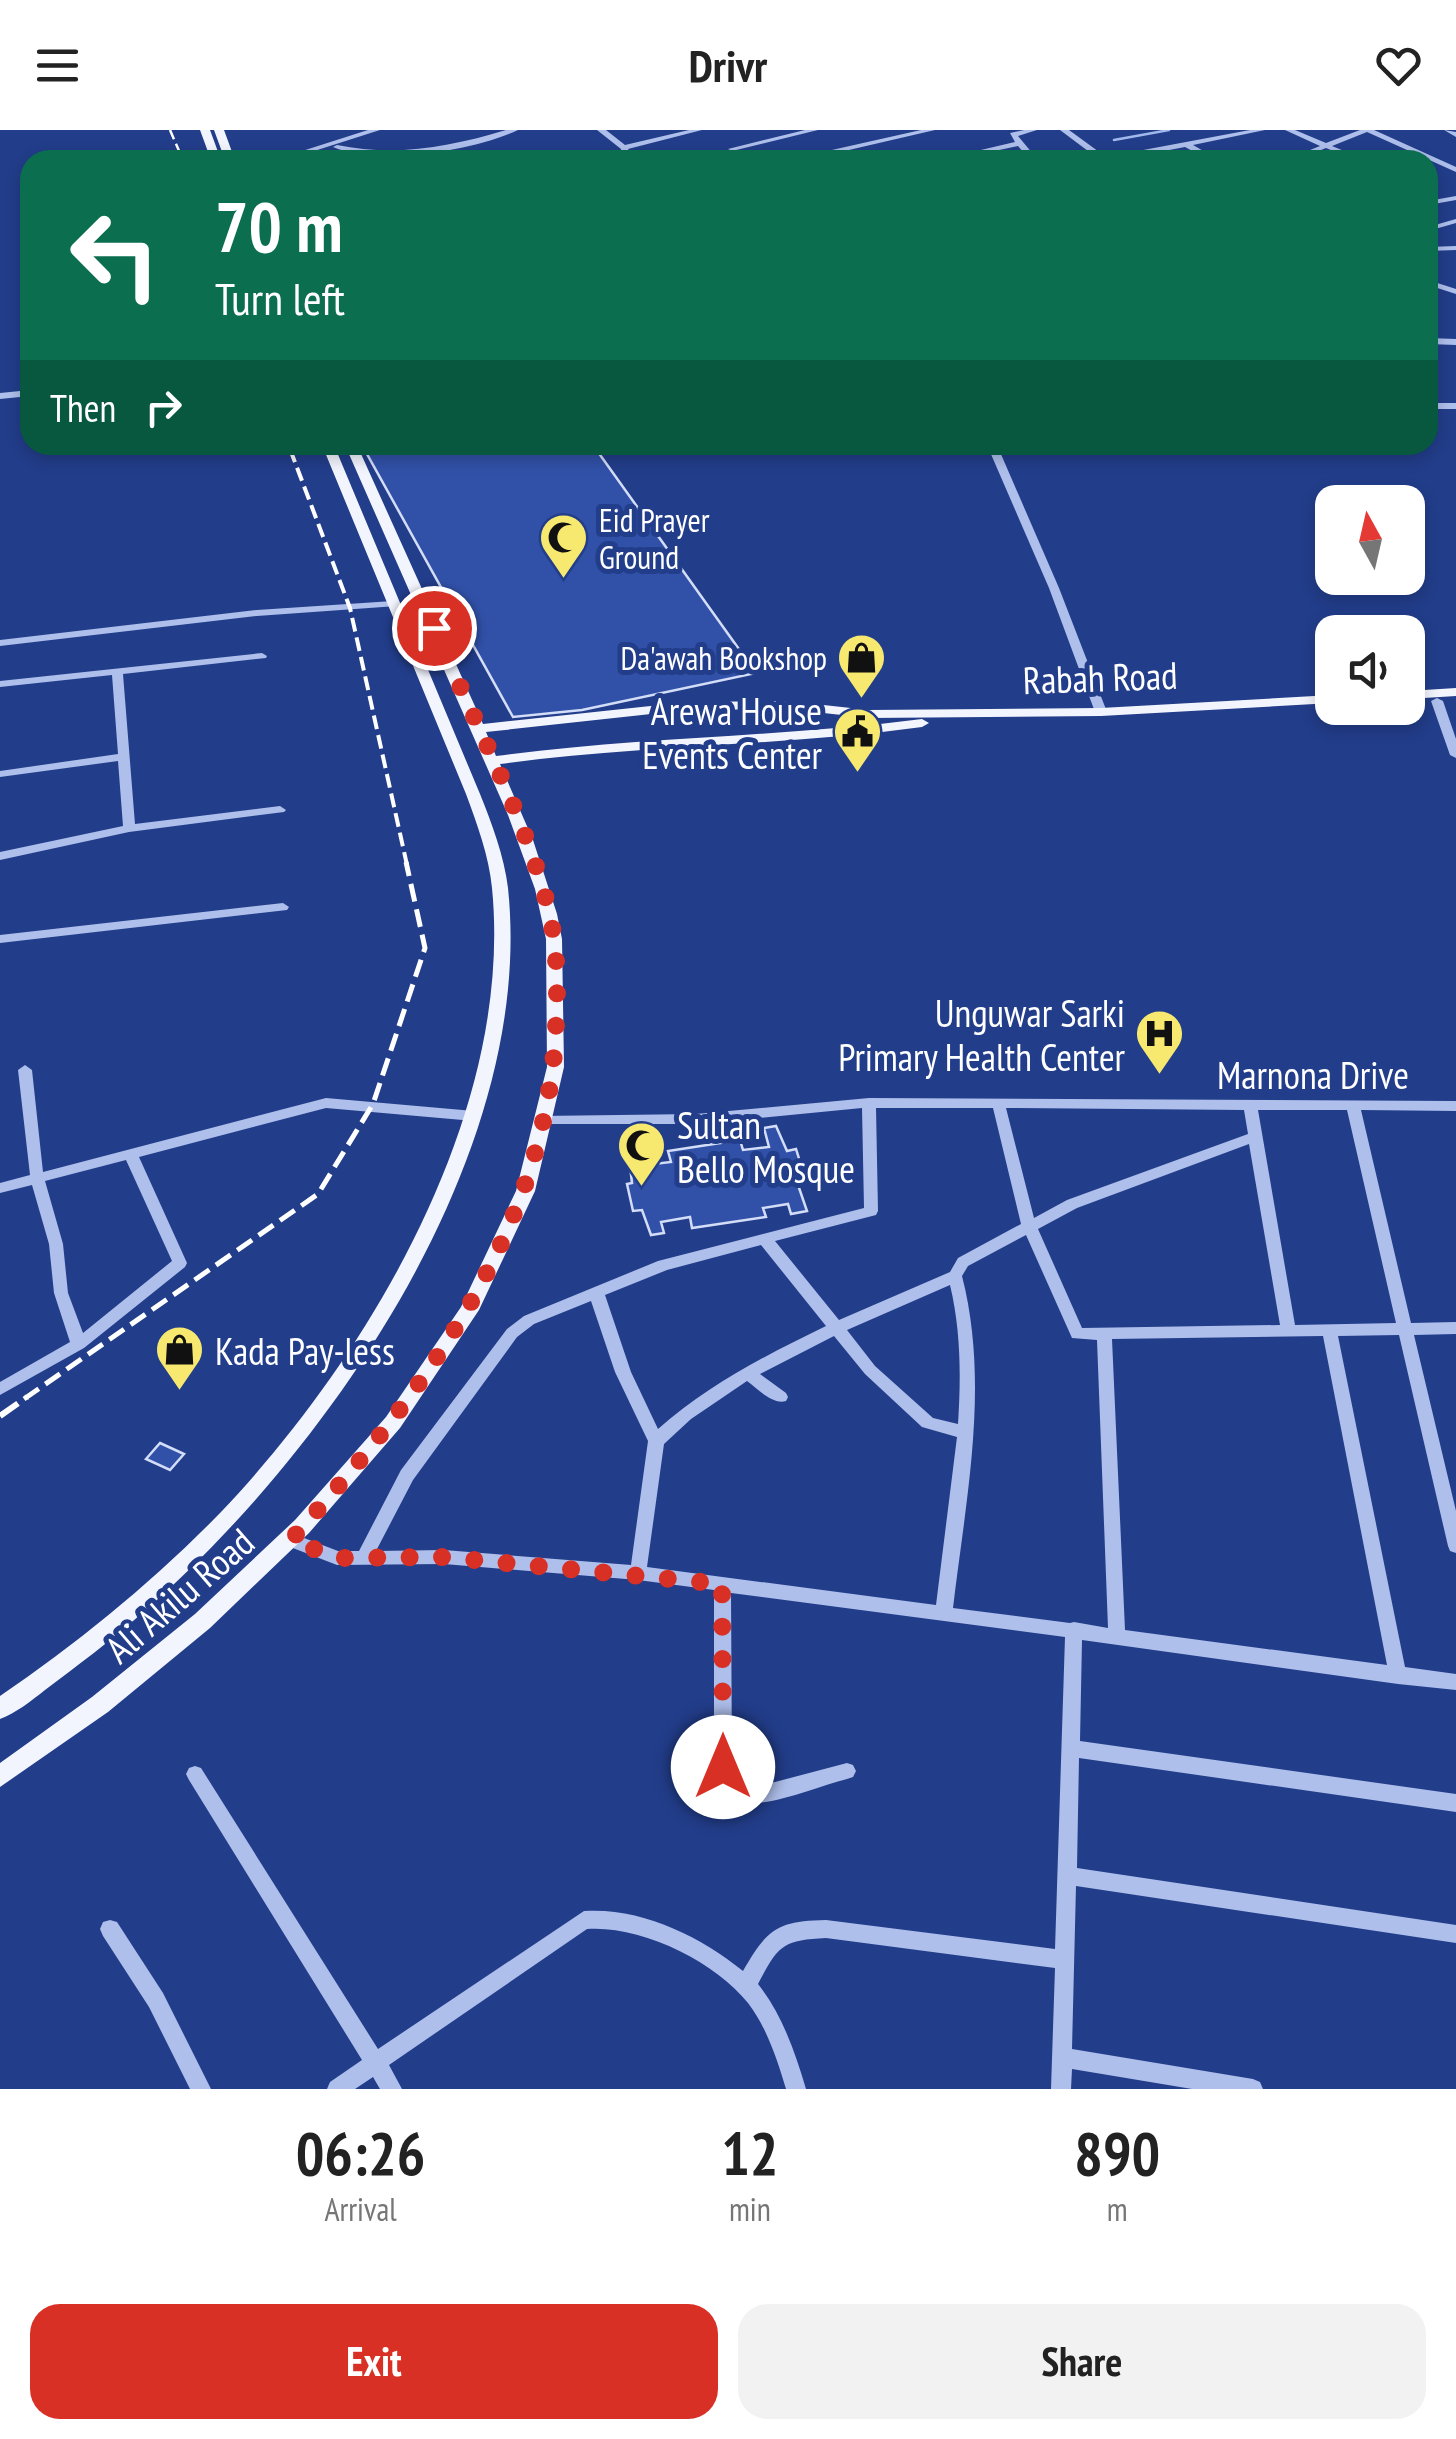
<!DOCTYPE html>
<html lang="en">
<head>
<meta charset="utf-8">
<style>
  body { margin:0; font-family:"PT Sans Narrow",sans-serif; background:#f2f2f2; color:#222; height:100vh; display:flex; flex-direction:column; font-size:38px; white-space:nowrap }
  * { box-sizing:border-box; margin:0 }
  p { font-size:32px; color:#767676 }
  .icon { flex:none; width:55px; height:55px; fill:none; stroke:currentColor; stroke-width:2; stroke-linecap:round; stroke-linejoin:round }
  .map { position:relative; height:1959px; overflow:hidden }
  .panel { display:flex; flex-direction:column; background:#fff; flex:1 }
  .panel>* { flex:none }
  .guide { position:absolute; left:20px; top:20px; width:1418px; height:305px; border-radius:30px; box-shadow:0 5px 15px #0003; background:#0b6e4f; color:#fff; overflow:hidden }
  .needle { width:65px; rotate:352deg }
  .tools { position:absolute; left:1315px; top:355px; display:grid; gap:20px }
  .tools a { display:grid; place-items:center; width:110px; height:110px; border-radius:20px; background:#fff; box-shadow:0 5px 15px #0003; font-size:50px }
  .pin { position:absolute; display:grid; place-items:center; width:85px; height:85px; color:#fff; margin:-42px; border:5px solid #fff; border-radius:50%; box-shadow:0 2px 10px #0007 }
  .me { position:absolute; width:110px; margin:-55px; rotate:0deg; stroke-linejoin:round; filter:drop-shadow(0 0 8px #0008) }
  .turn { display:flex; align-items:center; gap:35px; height:210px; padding:0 30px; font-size:45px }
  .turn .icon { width:130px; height:130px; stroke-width:2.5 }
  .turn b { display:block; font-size:70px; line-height:85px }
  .then { display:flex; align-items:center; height:95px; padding:0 30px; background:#0003; gap:20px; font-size:38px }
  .eta { display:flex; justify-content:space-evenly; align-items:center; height:170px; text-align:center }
  .eta b { font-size:60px; font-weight:800; line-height:70px }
  .action { display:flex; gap:20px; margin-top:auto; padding:20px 30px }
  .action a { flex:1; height:115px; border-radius:30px; background:#d93025; color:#fff; font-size:40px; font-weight:800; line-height:115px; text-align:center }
  .action a+a { background:#f2f2f2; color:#222 }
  header { display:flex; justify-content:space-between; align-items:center; height:130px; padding:0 30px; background:#fff; font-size:45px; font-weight:800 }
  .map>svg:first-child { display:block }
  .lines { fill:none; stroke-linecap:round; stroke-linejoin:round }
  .stream { stroke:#a2b7ec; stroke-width:2.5 }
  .building { fill:#3151a8; stroke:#d3ddf8; stroke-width:2.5 }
  .minor { fill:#aebfeb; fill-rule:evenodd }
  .major { fill:#f3f5fe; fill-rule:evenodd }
  .rail-far3 { stroke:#fff; stroke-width:2.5; stroke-dasharray:10 5; stroke-linecap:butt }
  .rail-far2 { stroke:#fff; stroke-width:4; stroke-dasharray:14 6; stroke-linecap:butt }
  .rail-far1 { stroke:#fff; stroke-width:5; stroke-dasharray:18 8; stroke-linecap:butt }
  .rail { stroke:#fff; stroke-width:6; stroke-dasharray:22 10; stroke-linecap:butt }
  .route { stroke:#d93025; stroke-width:18; stroke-dasharray:0 32.4 }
  .labels { text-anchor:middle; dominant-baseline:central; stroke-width:10; stroke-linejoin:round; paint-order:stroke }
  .far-poi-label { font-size:32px; fill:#fff; stroke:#223d8a; text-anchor:start }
  .street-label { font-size:38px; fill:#fff; stroke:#223d8a }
  .poi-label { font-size:38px; fill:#fff; stroke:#223d8a; text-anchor:end }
</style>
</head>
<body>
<header><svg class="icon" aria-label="menu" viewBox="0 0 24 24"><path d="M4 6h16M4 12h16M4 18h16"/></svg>Drivr<svg class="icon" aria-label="heart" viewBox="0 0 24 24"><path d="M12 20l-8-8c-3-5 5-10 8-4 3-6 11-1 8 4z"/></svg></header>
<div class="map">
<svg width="1456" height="1959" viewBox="0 0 1456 1959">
  <rect width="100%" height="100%" fill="#223d8a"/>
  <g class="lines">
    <!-- stream -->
    <path class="stream" d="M1114,10l55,-10"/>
  </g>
  <!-- building -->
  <path class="building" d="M362,315h231l163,228 -174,37 -69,7z
    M776,996l11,25 9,-2 10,32 -9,1 10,29 -16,3 -3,-10 -25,4 3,9 -74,11 -2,-11 -29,5 3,11 -13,2 -9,-25 -9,1 -6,-27 5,-1 -4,-35 12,-2 6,19 25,-3 -3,-11 72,-11 3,10 26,-3 -5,-19z
    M160,1313l24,11 -14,16 -24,-11z"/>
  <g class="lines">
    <!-- minor -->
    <path class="minor" d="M368,0h12l-94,30h-12z
      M506,0h12c-44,21 -139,36 -185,17l4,-2c58,12 113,2 169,-15z
      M597,0h9l19,15 64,-15h13l-74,19 1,2 194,1 98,-22h14l-112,26h-197l-4,-1 -1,-6z
      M805,0h13l-86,21 -4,-2z
      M1024,0h13l-19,6 20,24h-8l-12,-14 -66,14h-14l77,-18 -5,-9z
      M1060,0h9l37,27 144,-27h15l-72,15 26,15h-10l-24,-13 -68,13h-17z
      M1285,0h10l31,13 34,-13h14l82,37v5l-89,-40 -35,14 34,14h-11l-29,-12 -30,12h-11l35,-14z
      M1444,0l12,2v5z
      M1456,66v4l-28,5v-4z
      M1456,89v4l-28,8v-4z
      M1456,116v4l-28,1v-4z
      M1428,150l28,9v5l-28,-9z
      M1428,208l28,1v6l-28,-1z
      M30,260v6l-30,3v-6z
      M1428,273h28v6h-28z
      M987,315h10l62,143 48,124 -2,2h-8l-2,-2 -46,-124z
      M393,471l4,1v4l-140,10 -257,30v-6l257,-30z
      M262,523l5,3 -1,2 -143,16 12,150 145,-18 6,4 -2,2 -155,20 -129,28v-8l123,-26 -5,-65 -118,16v-6l118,-17 -6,-79 -112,12v-6z
      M1437,568l6,3 13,38v19l-6,-3 -19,-54z
      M283,773l6,4 -2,3 -287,33v-8z
      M25,935l7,5 11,102 283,-74 148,13 7,5 -7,5 -148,-13 -187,49 48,106 -2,4 -101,81 -84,47v-13l70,-40 -16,-49 -5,-49 -17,-59 -32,8v-10l30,-8 -12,-105zM126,1030l46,101 -89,72 -15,-40 -5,-49 -18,-63z
      M869,968l587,3v10l-95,-1 50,213 45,-1v12l-42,1 42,176v42l-6,-2 -2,-5 -49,-211 -61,1 67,331 51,7v16l-58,-6 -316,-44 -2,101 376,53v18l-377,-54 -2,110 379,57v18l-380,-57 -4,163 181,30 7,3 3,7h-71l-120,-20 -1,20h-20l4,-121 -229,-30c-44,2 -48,8 -68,46 24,30 37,68 48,105h-20c-9,-30 -19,-61 -38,-86 -33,-42 -108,-78 -161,-74l-198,136 13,24h-22l-7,-12 -18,12h-28l3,-7 32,-22 -173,-280 -3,-6 3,-6 6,-2 6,2 177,281 206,-138c57,-4 116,25 159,60 24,-42 34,-50 83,-51l229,29 10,-312 -334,-44 1,173 11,21 32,-5 72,-19 6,2 3,6 -3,6 -6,2c-32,8 -84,32 -115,22l-18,-34v-177l-76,-10 -194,-16 -107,1 -52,-20 -2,-5 2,-5 6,-2 47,18h21l42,-81 106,-141 17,-13 134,-55 206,-53 -2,-100 -166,16h-151l-7,-5 2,-3 156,-2zM876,978h117l28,116 -63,34 -8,14 -111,48 -64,-79 101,-26 2,-4zM1006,978l238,2 4,24 -181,66 -33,18zM1258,980h89l49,213 -101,2zM1249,1014l31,181 -198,3 -44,-99 39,-21zM1026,1105l46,103 25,2 11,288 -34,-6 -4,1 -117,-15c13,-110 37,-223 9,-332l6,-10zM761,1115l65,81c-60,29 -118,59 -168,103l-27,-57 -26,-77 62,-25zM950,1155c11,46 11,92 8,139l-25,-6 -58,-52 -28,-36zM591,1171l24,71 33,69 -17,124 -187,-15 -68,1 37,-71 104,-143 17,-13zM834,1206l31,38 57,53 35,10 -21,168 -289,-38 17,-123 27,-25 56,-38c11,8 25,24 39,20l2,-4 -2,-4 -26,-19zM1323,1206l64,329 -262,-35 -13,-291z
      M110,1790l7,2 46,71 48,96h-21l-41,-82 -46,-71 -3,-7 3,-7z"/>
    <!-- major -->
    <path class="major" d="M200,0h10l11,30h-10z
      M214,0h10l11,30h-10z
      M322,315h12l146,349c12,30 24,62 28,94 28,265 -177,561 -368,727 -31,27 -63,51 -95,75 -14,11 -29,23 -45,29v-23c79,-54 154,-115 221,-184 149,-157 293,-400 271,-624 -3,-32 -15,-64 -26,-94z
      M345,315h12l126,279 205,-22 99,-1 82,9 232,-2 231,-13v8l-231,13 -232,2 -82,-9 -99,1 -202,22 10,24c142,-19 285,-19 426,-37l7,4 -7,4c-140,19 -282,18 -422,37l33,76 24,74 5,25 2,128 -29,124 -56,119 -79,118 -91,105 -99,95 -102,84 -108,75v-24l92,-66 103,-83 100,-94 91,-103 75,-110 55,-116 31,-124 -1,-128 -11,-50 -27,-74z
      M1456,558v8l-48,3v-8z"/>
    <!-- rail-far3 -->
    <path class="rail-far3" d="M170,0l13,30
      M289,315l2,6"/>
    <!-- rail-far2 -->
    <path class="rail-far2" d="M290,319l60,159 57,257"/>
    <!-- rail-far1 -->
    <path class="rail-far1" d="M24,1269l294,-205 55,-90 52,-156 -19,-86"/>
    <!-- rail -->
    <path class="rail" d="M0,1286l27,-19"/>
  </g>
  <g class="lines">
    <!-- route -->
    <path class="route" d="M434,498c39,91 89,183 114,279 11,45 10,90 7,136 -15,196 -136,355 -264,497l46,18 107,-1 278,27 1,183"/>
  </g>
  <!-- icons -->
  <defs>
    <symbol id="mosque-pin" viewBox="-11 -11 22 30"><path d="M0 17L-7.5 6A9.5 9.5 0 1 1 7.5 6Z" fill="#f7e870" stroke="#223d8a"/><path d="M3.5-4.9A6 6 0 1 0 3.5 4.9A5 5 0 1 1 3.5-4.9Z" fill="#111"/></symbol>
    <symbol id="shop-pin" viewBox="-11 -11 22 30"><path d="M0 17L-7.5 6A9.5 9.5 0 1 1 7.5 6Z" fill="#f7e870" stroke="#223d8a"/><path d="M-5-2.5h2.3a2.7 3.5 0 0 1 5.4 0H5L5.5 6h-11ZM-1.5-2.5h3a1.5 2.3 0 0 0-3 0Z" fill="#111"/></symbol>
    <symbol id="civic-pin" viewBox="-11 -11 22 30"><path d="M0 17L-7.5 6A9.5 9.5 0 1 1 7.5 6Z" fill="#f7e870" stroke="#223d8a"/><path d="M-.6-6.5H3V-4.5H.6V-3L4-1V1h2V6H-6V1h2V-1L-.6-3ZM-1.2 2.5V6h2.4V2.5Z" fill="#111"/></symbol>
    <symbol id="hospital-pin" viewBox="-11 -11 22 30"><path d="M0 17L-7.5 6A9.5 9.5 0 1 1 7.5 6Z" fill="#f7e870" stroke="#223d8a"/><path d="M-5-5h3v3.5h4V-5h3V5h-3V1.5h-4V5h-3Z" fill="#111"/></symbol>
  </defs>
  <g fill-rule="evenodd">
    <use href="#mosque-pin" x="536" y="380" width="55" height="75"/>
    <use href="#shop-pin" x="834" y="500" width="55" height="75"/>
    <use href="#civic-pin" x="830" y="574" width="55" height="75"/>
    <use href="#hospital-pin" x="1132" y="876" width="55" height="75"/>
    <use href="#mosque-pin" x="614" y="988" width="55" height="75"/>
    <use href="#shop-pin" x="152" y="1192" width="55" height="75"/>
  </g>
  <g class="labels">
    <!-- far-poi labels -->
    <g class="far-poi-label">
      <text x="599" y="390">Eid Prayer<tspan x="599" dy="37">Ground</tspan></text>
      <text x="827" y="528" text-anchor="end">Da'awah Bookshop</text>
    </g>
    <!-- street labels -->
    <g class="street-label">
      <text transform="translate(1100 547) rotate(-2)">Rabah Road</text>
      <text x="1313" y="944">Marnona Drive</text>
      <text transform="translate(179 1465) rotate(-41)">Ali Akilu Road</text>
    </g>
    <!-- poi labels -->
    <g class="poi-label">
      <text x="822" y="580">Arewa House<tspan x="822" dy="44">Events Center</tspan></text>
      <text x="1125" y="882">Unguwar Sarki<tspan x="1125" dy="44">Primary Health Center</tspan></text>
      <text x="677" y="994" text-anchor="start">Sultan<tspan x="677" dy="44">Bello Mosque</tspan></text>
      <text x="215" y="1220" text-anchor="start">Kada Pay-less</text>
    </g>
  </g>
</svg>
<div class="tools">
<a><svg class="needle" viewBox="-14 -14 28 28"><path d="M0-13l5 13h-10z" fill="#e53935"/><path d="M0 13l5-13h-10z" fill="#767676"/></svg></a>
<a><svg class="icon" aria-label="sound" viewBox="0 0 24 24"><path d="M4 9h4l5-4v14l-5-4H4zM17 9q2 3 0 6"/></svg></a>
</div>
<div class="pin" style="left:434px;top:498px;background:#d93025"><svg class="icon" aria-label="arrive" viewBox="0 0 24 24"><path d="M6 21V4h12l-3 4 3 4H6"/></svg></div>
<svg class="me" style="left:723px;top:1637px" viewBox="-20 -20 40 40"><circle r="19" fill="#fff"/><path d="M0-13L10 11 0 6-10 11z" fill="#d93025"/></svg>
<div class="guide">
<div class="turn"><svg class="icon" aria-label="left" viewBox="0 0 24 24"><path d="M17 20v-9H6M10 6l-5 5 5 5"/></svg><div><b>70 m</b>Turn left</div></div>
<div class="then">Then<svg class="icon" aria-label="right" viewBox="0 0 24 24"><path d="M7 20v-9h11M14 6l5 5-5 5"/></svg></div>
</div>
</div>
<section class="panel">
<div class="eta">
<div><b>06:26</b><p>Arrival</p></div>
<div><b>12</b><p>min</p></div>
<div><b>890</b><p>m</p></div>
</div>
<div class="action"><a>Exit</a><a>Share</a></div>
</section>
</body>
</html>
